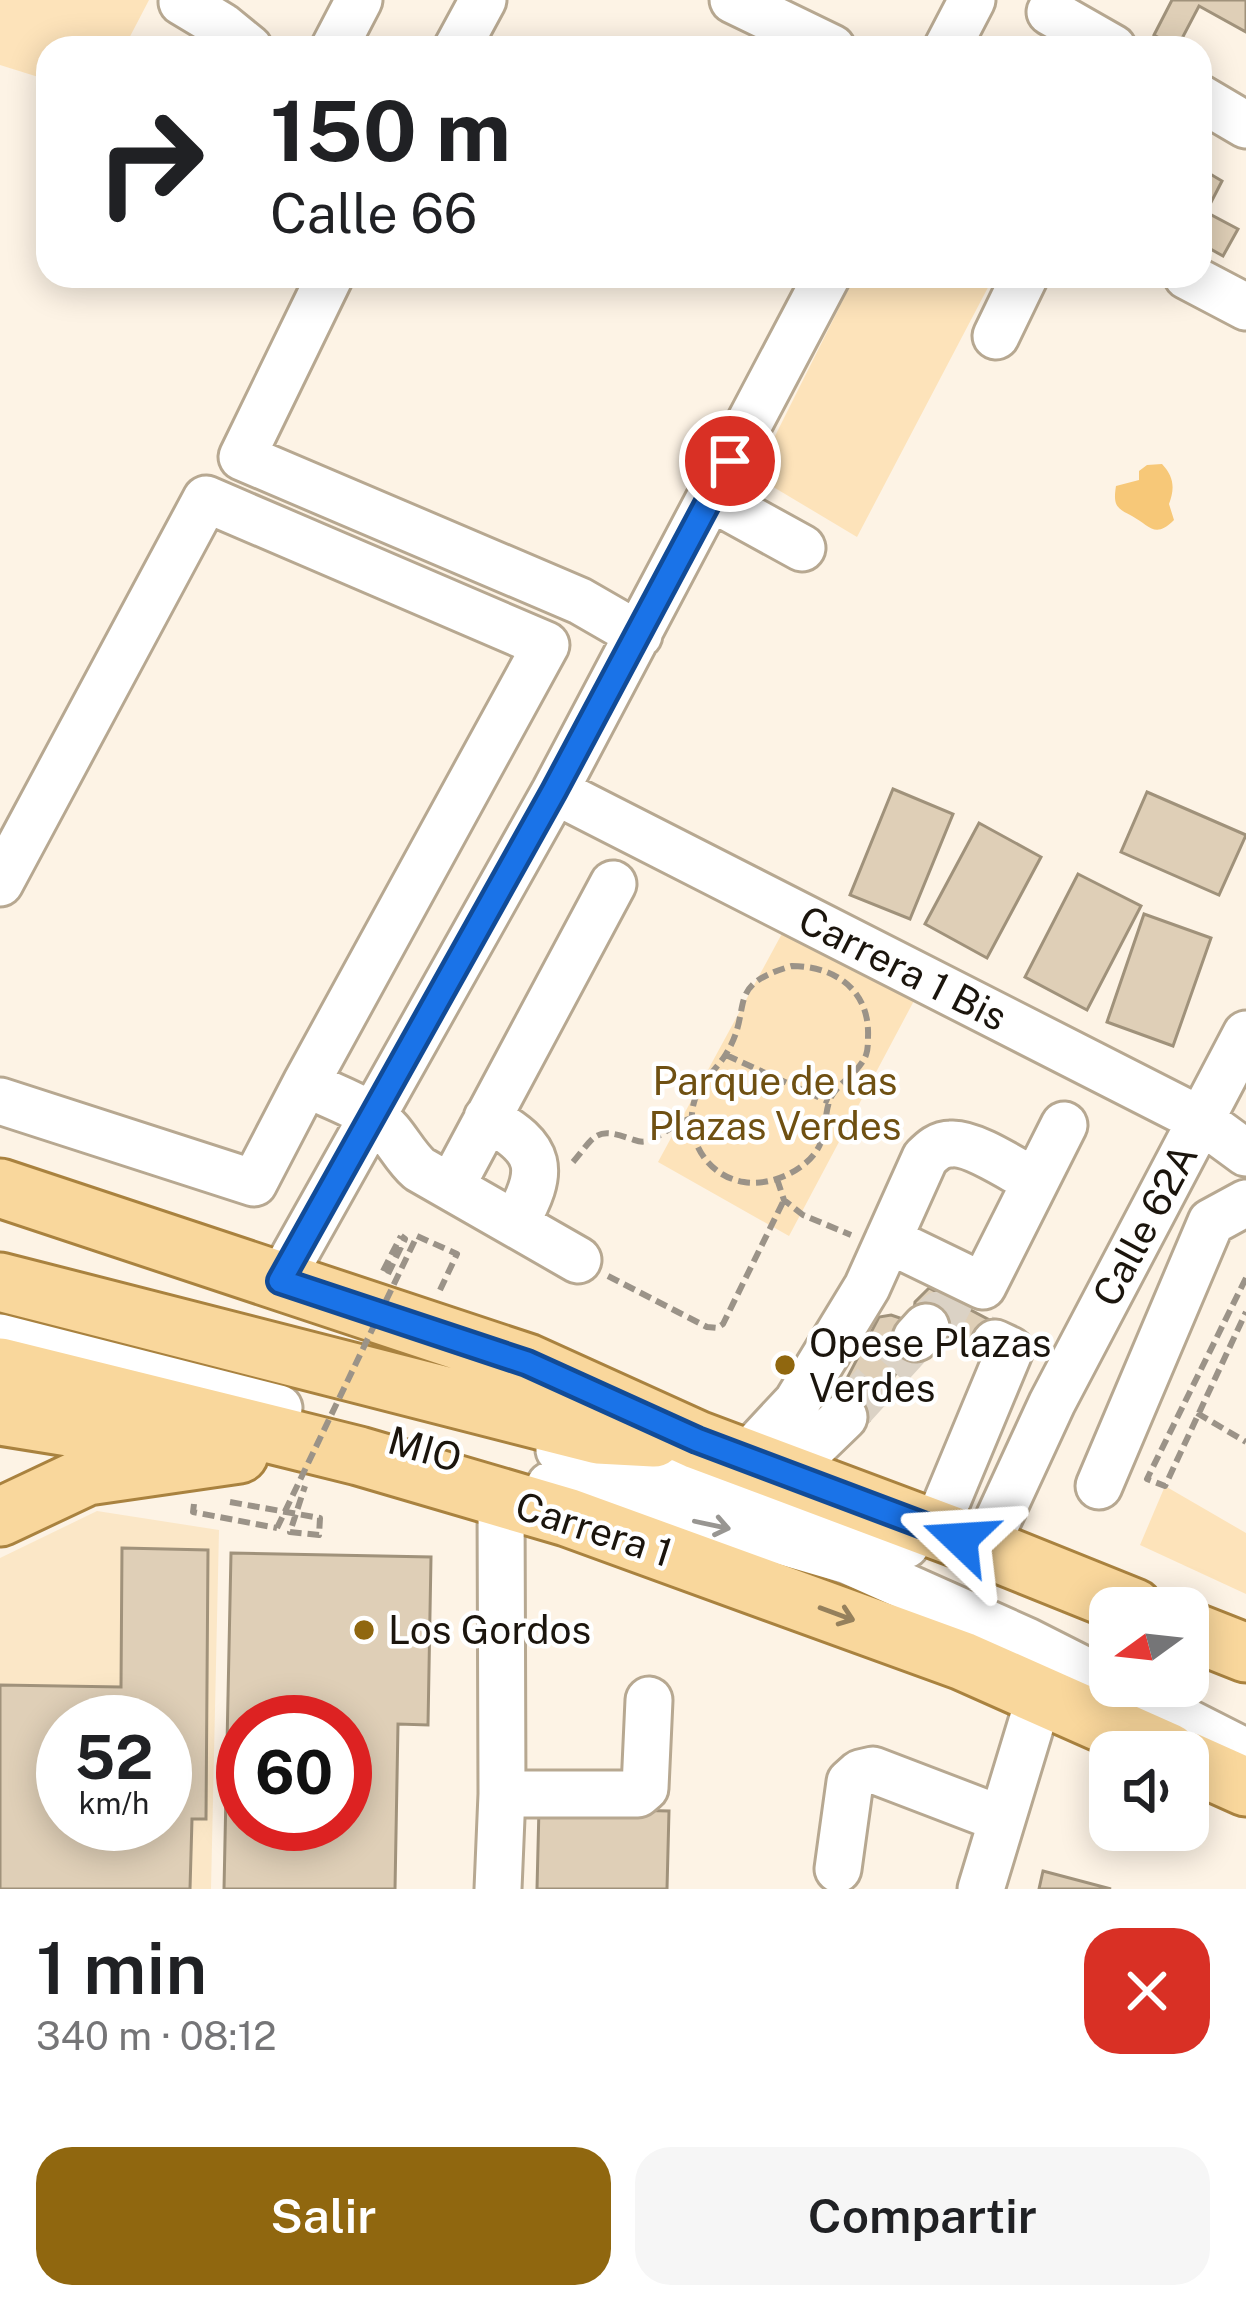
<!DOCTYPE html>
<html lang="es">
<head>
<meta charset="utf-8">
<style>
  body { margin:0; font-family:"Public Sans",sans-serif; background:#f6f6f6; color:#202124; height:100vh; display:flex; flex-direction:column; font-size:45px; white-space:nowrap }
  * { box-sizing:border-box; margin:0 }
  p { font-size:39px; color:#757577 }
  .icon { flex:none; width:66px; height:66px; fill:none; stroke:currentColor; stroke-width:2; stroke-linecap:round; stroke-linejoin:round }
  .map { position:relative; height:1889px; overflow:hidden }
  .side { display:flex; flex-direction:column; background:#fff; flex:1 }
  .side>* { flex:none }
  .banner { position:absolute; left:36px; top:36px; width:1176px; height:252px; border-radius:36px; box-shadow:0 6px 30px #0003; background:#fff; color:#202124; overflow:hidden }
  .needle { width:78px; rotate:255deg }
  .fabs { position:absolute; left:1089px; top:1587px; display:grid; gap:24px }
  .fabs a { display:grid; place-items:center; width:120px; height:120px; border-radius:24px; background:#fff; box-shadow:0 6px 30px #0003; font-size:60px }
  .speed { position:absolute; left:36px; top:1695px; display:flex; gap:24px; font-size:60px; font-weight:700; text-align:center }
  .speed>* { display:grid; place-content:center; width:156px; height:156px; border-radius:50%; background:#fff; box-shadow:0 6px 30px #0003; line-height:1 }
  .speed small { font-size:30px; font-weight:400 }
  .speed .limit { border:18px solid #d22; background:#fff; color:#111 }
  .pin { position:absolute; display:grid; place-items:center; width:102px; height:102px; color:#fff; margin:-51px; border:6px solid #fff; border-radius:50%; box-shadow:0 3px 12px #0007 }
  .me { position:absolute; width:132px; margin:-66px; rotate:290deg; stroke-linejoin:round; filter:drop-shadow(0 0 9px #0008) }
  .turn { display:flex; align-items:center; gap:42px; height:252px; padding:0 36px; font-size:54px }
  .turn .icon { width:156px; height:156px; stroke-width:2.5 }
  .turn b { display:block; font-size:84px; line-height:102px }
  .round { display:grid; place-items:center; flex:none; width:126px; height:126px; border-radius:36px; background:#f6f6f6 }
  .summary { display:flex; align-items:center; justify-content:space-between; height:204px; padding:0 36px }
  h1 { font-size:72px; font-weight:600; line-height:90px }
  .cta { display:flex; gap:24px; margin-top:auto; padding:24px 36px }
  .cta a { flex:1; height:138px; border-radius:36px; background:#90670f; color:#fff; font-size:48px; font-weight:600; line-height:138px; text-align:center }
  .cta a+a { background:#f6f6f6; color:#202124 }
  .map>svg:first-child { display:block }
  .built { fill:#fbe7c7; fill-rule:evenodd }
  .green { fill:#fde3ba }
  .water { fill:#f7c878 }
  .building { fill:#dfcfb7; stroke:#a0927b; stroke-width:3; fill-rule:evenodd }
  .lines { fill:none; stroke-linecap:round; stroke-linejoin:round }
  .minor-tunnel { stroke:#dbd2c5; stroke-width:45; stroke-dasharray:45 22; stroke-linecap:butt }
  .minor-casing { stroke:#b7a891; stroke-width:51 }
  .major-casing { stroke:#a9823f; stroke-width:63 }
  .path { stroke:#9b9388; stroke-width:6; stroke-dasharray:12 6; stroke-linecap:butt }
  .minor { stroke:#fff; stroke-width:45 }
  .major { stroke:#f9d79c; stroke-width:57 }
  .path-bridge { stroke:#9b9388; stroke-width:6; stroke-dasharray:12 6; stroke-linecap:butt }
  .oneway { stroke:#989692 }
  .oneway2 { stroke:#95805c }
  .route-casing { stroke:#114b97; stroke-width:30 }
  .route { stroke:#1a73e8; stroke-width:21 }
  .poi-dot { fill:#90670f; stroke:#fff; stroke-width:4.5 }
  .labels { text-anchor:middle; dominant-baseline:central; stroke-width:9; stroke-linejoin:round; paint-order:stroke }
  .street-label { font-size:39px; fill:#1b150d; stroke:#fff }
  .park-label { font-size:39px; fill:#6f5012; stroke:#fff }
  .poi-label { font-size:39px; fill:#1b150d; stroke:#fff; text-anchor:start }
</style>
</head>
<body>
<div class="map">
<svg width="1246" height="1889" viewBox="0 0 1246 1889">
  <rect width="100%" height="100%" fill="#fdf3e5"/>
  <!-- built -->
  <path class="built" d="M97,1511l122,19 -8,359h-211v-331zM63,1722h102v102h-102z"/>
  <!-- green -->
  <path class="green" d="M0,0h149l-25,48h-76v32l-48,-15z
    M855,276h139l-137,261 -102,-61z
    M785,928l131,69 -127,239 -131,-74z
    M1165,1486l81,47v61l-106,-49z"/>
  <!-- water -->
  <path class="water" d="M1162,464c12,13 13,24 7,40l5,16c-19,19 -24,6 -42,-4 -16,-8 -19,-11 -16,-30l23,-6v-9l8,-6z"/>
  <!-- building -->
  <path class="building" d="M1172,0h74v32l-47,-26 -22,42 -23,-13z
    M1200,168l22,13 -16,31 32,17 -15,27 -23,-13z
    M893,789l60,25 -43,105 -60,-24z
    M1147,792l99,43 -27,60 -98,-43z
    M979,823l62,34 -54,101 -62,-34z
    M1078,874l63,32 -54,104 -62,-33z
    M1144,914l67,24 -38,108 -66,-24z
    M929,1288l68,36 -16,31 -68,-36 2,-17z
    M891,1315l9,3 16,20 -47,83 -11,2 -24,-20 45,-86z
    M122,1548l86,2 -2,269h-14l-2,70h-190v-204l121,2zM63,1722h102v102h-102z
    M231,1553l200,4 -3,168 -30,-1 -3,165h-171zM243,1722h102v102h-102z
    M539,1808l130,3 -2,78h-130z
    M1043,1871l68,18h-72z"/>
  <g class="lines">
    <!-- minor-tunnel -->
    <path class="minor-tunnel" d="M926,1327l13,-13 56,29
      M844,1417l72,-79"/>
    <defs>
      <path id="minor" d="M733,0l99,48
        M182,2l40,24 27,22
        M1050,12l63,36
        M334,48l25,-48
        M457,48l26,-48
        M947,48l25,-48
        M1200,98l46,27
        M330,276l-88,181 338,144 59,34
        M1187,276l59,31
        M996,336l29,-60
        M711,498l91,50
        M555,791l646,329 45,33
        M0,883l206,-384 340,146 -240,438 -52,100 -254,-82
        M306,1083c21,12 50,21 69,35 20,15 27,36 44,51l159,91
        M487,1118c56,31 59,51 28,106
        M451,1187l162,-303
        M888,1240l95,46 81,-161
        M280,1281l275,-490 272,-515
        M0,1337l279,71
        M916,1338l10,-11
        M559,1450l207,53 140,42
        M744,1459l53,-57 70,-115 58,-129c7,-7 14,-14 26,-14 21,-2 63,26 83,37
        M785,1474l59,-57
        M550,1485l121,32 81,16 96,28 179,80 83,42
        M1099,1486l112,-264 35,-19
        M935,1530l75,-180 -15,-7
        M985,1548l67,-145 194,-369
        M1116,1686l130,66
        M502,1794h136l7,-6 4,-88
        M838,1869l12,-87 10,-9 13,-3 128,49
        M498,1889l4,-95 -1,-296
        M981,1889l59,-194"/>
      <path id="major" d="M0,1188l527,175 170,77 288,108 149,60
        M0,1282l598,153 56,3
        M0,1367l359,89 208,61 396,144 205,91
        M0,1416l162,26
        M0,1517l87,-41 152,-22
        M1188,1630l58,23
        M1188,1761l58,26"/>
    </defs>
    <!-- minor casing -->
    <use href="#minor" class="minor-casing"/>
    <!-- major casing -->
    <use href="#major" class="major-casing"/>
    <!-- path -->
    <path class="path" d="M792,966c44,0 78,25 76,71 0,5 0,13 -2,18 -7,18 -26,26 -35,42 -7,15 -4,31 -10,45 -10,27 -50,45 -77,40 -39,-6 -61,-47 -49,-83 6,-18 22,-30 31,-45 29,-47 -4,-68 66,-88z
      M726,1055l103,47
      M573,1162c21,-24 21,-36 55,-24 8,2 11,5 19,3 14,-4 28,-18 44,-23
      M777,1179l7,21 19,15 48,20
      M417,1236l40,18 -17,36
      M383,1271l18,-35
      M388,1274l17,-35 -4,-3
      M608,1276l99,51 10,1 6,-4 61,-124
      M1246,1278l-99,201 18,7 81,-174
      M1197,1413l49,29
      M230,1502l90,16 -1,17 -29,-3 15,-46
      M194,1504l-1,8 84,16"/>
    <!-- minor -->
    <use href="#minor" class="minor"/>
    <!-- major -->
    <use href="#major" class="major"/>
    <!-- path-bridge -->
    <path class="path-bridge" d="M277,1528l140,-292"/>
  </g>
  <!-- one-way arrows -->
  <defs><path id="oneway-shaft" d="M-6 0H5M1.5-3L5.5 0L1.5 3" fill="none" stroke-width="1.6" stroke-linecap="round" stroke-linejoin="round" transform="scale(3)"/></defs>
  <use class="oneway" href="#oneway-shaft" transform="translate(712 1525) rotate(12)"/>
  <use class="oneway2" href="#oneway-shaft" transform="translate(837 1614) rotate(20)"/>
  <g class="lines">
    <defs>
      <path id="route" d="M730,461l-176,330 -274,490 247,82 170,77 263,99"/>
    </defs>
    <!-- route casing -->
    <use href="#route" class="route-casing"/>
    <!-- route -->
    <use href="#route" class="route"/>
  </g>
  <!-- markers -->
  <g class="poi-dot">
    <circle cx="785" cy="1365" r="12"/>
    <circle cx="364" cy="1630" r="12"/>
  </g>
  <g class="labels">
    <!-- street labels -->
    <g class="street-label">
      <text transform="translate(903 968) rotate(27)">Carrera 1 Bis</text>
      <text transform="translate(1145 1225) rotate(-62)">Calle 62A</text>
      <text transform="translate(425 1449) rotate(16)">MIO</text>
      <text transform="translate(594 1529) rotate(18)">Carrera 1</text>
    </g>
    <!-- park labels -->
    <g class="park-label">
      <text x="775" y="1081">Parque de las<tspan x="775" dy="45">Plazas Verdes</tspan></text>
    </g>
    <!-- poi labels -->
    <g class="poi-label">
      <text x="809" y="1343">Opese Plazas<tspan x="809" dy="45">Verdes</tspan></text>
      <text x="388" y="1630">Los Gordos</text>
    </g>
  </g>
</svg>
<div class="fabs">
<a><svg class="needle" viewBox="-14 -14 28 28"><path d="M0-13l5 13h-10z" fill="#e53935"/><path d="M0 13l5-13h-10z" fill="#757577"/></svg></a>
<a><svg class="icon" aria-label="sound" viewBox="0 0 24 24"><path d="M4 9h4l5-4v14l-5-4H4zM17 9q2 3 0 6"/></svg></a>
</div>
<div class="speed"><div>52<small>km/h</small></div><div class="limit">60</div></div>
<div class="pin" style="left:730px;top:461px;background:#d93025"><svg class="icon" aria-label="arrive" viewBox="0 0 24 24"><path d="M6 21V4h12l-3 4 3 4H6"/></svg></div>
<svg class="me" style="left:960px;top:1539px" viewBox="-20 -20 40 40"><path d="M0-17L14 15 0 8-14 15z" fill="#1a73e8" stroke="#fff" stroke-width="4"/></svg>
<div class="banner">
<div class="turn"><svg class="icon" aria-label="right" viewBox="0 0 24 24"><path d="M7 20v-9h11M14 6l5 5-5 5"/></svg><div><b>150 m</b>Calle 66</div></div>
</div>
</div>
<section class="side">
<div class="summary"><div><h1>1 min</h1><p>340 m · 08:12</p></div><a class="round" style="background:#d93025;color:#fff"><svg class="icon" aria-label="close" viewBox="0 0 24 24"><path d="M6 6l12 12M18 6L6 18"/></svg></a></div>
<div class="cta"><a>Salir</a><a>Compartir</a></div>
</section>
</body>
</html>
